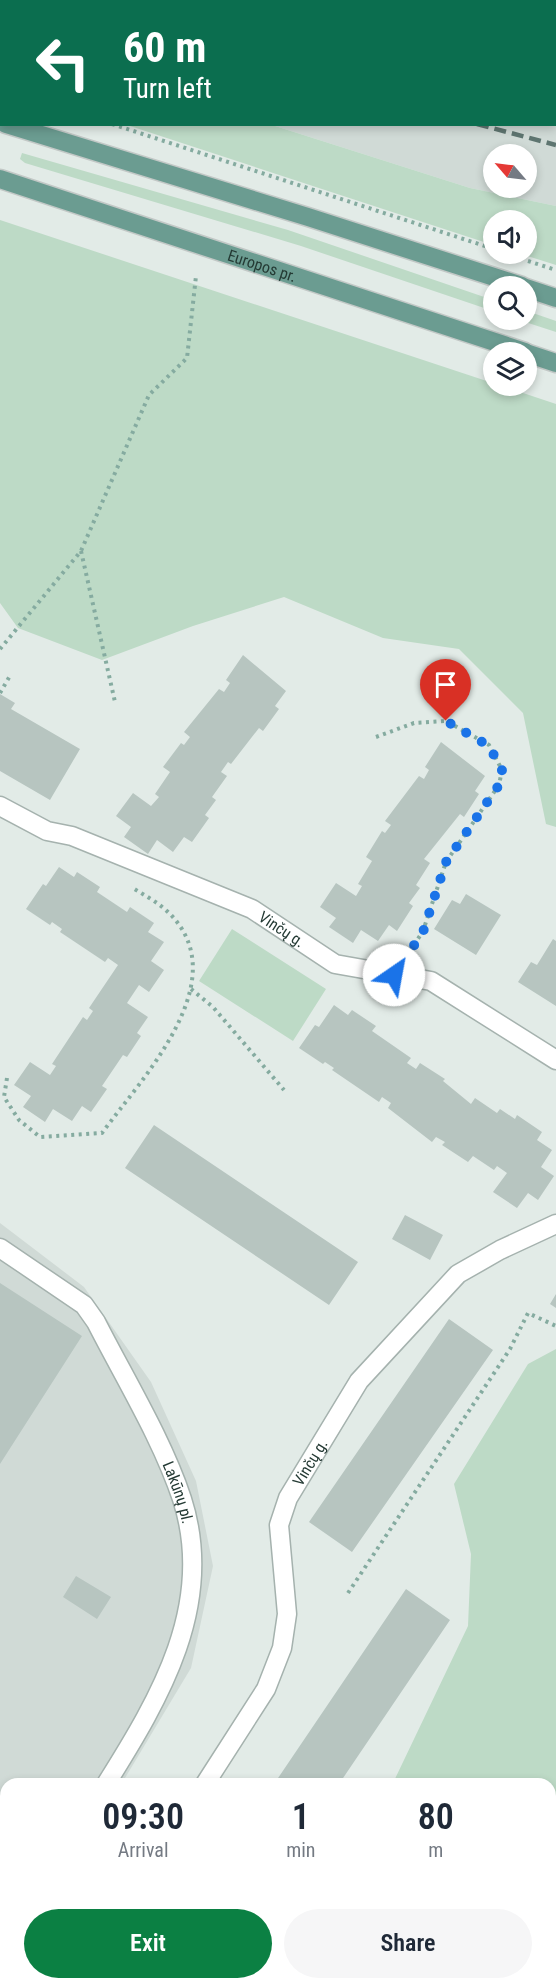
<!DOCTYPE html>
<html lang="en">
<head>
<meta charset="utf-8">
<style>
  body { margin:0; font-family:"Roboto Condensed",sans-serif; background:#f6f6f7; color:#1f2937; height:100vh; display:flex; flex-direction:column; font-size:22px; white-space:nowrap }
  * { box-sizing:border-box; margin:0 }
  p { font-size:20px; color:#747a83 }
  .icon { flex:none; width:33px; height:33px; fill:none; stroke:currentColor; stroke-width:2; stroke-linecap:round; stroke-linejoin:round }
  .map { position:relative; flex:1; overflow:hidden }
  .drawer { position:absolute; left:0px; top:1778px; width:556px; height:212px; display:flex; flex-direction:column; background:#fff; border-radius:18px 18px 0 0; box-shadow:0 3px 9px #0003 }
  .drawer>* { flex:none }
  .banner { position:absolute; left:0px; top:0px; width:556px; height:126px; box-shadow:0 3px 9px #0003; background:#0b6e4f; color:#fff; overflow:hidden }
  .needle { width:39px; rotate:298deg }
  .controls { position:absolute; left:483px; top:144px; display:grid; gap:12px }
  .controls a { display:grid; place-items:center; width:54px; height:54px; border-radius:50%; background:#fff; box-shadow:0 3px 9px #0003; font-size:30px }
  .pin { position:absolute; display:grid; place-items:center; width:51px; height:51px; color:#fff; margin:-62px -26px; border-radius:50% 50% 50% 0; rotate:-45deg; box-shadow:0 0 6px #0007 }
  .pin .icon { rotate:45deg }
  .me { position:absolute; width:66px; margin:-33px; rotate:33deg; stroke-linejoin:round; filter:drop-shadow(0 0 4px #0008) }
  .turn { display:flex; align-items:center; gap:21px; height:126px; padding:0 24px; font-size:27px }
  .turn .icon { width:78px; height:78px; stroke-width:2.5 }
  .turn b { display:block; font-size:42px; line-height:51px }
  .eta { display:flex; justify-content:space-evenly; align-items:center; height:102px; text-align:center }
  .eta b { font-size:36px; font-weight:600; line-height:42px }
  .cta { display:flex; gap:12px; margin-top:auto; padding:12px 24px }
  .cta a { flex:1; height:69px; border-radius:36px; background:#0b8043; color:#fff; font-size:24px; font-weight:600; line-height:69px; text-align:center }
  .cta a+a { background:#f6f6f7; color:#1f2937 }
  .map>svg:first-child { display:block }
  .built { fill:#d0dad6; fill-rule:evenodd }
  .green { fill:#bddac6 }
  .building { fill:#b7c5c0 }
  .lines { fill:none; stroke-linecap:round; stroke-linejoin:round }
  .street-casing { stroke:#a5b2ae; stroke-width:21 }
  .primary-casing { stroke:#c2c8c6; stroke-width:21 }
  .path { stroke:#85aba0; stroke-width:4; stroke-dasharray:3 4.5; stroke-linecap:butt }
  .street { stroke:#fff; stroke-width:18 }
  .primary { stroke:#6b9c91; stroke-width:18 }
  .rail { stroke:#5e7570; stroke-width:4.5; stroke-dasharray:12 6; stroke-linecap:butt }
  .route { stroke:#1a73e8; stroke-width:10; stroke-dasharray:0 18 }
  .labels { text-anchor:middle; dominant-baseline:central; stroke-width:5; stroke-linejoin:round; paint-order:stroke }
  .street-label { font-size:16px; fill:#243a34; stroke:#f2f7f5 }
</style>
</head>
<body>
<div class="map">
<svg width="556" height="1988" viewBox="0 0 556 1988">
  <rect width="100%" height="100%" fill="#e2ebe7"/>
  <!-- built -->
  <path class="built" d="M0,0h259l5,1 -262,1 -1,23z
    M556,89v117l-86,-18 -198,-63 283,-1zM494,154h32v34h-32z
    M0,1223l84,64 67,95 45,99 17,85 -22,102 -69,115 -116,1v199h12l-1,5h-17z"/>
  <!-- green -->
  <path class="green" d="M259,0h131l5,1 -131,1z
    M127,125h145l198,63 86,18v59l-35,-11h5v-34h-32l-1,25z
    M22,153l266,77 205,70v11l-192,-65 -276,-83 -5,-4z
    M0,220l556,184v423l-10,-3 -23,-111 -64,-64 -76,-11 -99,-41 -91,29 -91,34 -84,-32 -18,-25z
    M527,311l29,10v11l-37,-12h7z
    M232,929l94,60 -33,52 -94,-60z
    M556,1349v449l-5,10 -1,-24 -157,-1 75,-157 3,-72 -17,-70 74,-120z
    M263,1983h184l-3,5h-185z"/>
  <!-- building -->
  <path class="building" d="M243,655l43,36 -11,15 4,3 -16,22 -4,-3 -28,36 -3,-2 -7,10 6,4 -15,21 4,3 -11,15 4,3 -17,24 -8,-5 -11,15 -16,-12 -9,14 -24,-17 7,-10 -15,-11 17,-23 18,13 8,-9 -4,-3 15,-22 -7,-5 18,-24 3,2 6,-8 -6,-5 35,-43 5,3 6,-9 -4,-3z
    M0,694l15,9 -4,6 69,40 -30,51 -50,-29z
    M441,742l44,34 -10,15 4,3 -15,23 -4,-3 -36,45 6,4 -14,22 4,3 -11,15 4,3 -16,25 -8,-6 -11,16 -17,-11 -8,13 -24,-16 7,-9 -16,-11 16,-24 20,13 6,-10 -4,-2 14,-23 -6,-4 16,-26 3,2 6,-8 -6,-4 34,-45 5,3 5,-9 -4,-3z
    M59,867l15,10 3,-5 23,15 -3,5 30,20 3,-5 24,16 -6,9 16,10 -13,19 13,9 -15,22 -10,-7 -12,18 21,14 -11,16 4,3 -14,21 -4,-2 -21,31 5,3 -16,23 -9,-6 -10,15 -19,-12 -8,13 -22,-15 8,-11 -17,-11 16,-23 20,13 6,-9 -4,-2 31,-47 4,3 6,-9 -4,-3 29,-43 -10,-7 -3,4 -45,-30 2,-3 -10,-7 -2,3 -24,-16 17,-25 3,2z
    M466,894l35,21 -25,40 -42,-26 18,-29 8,4z
    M553,939l3,2v65l-38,-24 13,-20 6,3z
    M334,1005l14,10 4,-5 24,16 -4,5 39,27 -4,5 9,6 4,-6 25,16 -2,2 28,23 4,-6 22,15 3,-4 15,10 2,-4 25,17 -5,8 15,10 -11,17 13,9 -16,24 -10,-7 -11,15 -24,-16 14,-19 -10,-7 -3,4 -21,-14 -5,6 -26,-17 3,-3 -9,-5 -4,5 -44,-34 3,-5 -9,-6 -3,5 -47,-32 2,-2 -9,-6 -2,2 -24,-16 16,-23 4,2z
    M154,1125l204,137 -29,43 -204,-137z
    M405,1215l38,20 -13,25 -38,-21z
    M0,1283l82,53 -82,128z
    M556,1294v14l-6,-4z
    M449,1319l44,31 -141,202 -43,-30z
    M76,1576l35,21 -14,22 -34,-22z
    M406,1589l44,31 -111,164h-65z
    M161,1983h65l-3,5h-65z"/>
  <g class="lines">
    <defs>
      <g id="street">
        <path id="s1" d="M0,806l47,25 25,5 180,73 83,55 96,17 125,79"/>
        <path id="s2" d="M0,1248l84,57 12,17c29,57 66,117 86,177 34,105 -22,199 -76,285"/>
        <path id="s3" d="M205,1784l61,-95 16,-41 5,-34 -8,-89 9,-27 71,-117 99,-107 42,-24 56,-26"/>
        <path d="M0,1960l6,-15"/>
        <path d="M74,1988l3,-5"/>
      </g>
      <g id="primary">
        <path d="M6,124l302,93 214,69"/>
        <path id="s4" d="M0,179l525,173"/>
        <path d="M526,288l30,10"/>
        <path d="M526,353l30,10"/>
        <path d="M550,1897l6,-10"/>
        <path d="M493,1988l3,-5"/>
      </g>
    </defs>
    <!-- street casing -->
    <use href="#street" class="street-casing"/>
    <!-- primary casing -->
    <use href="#primary" class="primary-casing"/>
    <!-- path -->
    <path class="path" d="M0,89l2,1
      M112,124l382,125
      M506,254l9,3
      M528,261l28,9
      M81,551l34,151
      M0,649l81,-98 68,-156 38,-37 9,-82
      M0,693l11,-19
      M376,737l38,-14 32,-2 43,24 13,25 -3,15 -53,77 -23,69 -15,23
      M191,989l22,18 71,83
      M7,1078l-3,19 15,23 21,17 62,-4c40,-55 135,-153 67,-220 -11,-11 -25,-18 -38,-26
      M348,1593l162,-244 18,-36 28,13"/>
    <!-- street -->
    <use href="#street" class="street"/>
    <!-- primary -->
    <use href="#primary" class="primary"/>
    <!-- rail -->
    <path class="rail" d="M134,0l3,2
      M215,0l4,2
      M0,3l2,1
      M555,110l1,1
      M477,124l79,21"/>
  </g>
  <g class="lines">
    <!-- route -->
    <path class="route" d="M394,975l29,-43 23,-70 53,-77 3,-15 -13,-24 -43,-25"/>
  </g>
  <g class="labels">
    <!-- street labels -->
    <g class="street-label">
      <text stroke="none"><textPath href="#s4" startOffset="276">Europos pr.</textPath></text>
      <text stroke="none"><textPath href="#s1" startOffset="309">Vinčų g.</textPath></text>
      <text stroke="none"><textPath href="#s3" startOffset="351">Vinčų g.</textPath></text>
      <text stroke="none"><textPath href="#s2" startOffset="312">Lakūnų pl.</textPath></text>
    </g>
  </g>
</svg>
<div class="controls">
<a><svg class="needle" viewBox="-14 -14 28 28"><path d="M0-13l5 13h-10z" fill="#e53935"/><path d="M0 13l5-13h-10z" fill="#747a83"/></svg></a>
<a><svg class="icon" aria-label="sound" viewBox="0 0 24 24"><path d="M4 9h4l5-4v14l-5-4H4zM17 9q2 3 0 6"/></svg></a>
<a><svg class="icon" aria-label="search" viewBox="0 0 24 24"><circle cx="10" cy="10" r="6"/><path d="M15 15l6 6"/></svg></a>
<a><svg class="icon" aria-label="layers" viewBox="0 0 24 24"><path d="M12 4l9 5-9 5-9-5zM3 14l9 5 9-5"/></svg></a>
</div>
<div class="pin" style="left:446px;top:721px;background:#d93025"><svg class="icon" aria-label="arrive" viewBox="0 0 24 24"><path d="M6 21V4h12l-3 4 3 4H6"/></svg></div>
<svg class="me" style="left:394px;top:975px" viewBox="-20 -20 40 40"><circle r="19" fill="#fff"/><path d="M0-13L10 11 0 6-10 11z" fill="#1a73e8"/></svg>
<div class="banner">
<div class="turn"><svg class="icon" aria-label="left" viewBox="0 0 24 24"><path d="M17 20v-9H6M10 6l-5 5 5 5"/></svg><div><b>60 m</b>Turn left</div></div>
</div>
<section class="drawer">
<div class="eta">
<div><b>09:30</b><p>Arrival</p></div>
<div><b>1</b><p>min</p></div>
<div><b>80</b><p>m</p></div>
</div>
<div class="cta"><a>Exit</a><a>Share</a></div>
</section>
</div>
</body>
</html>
